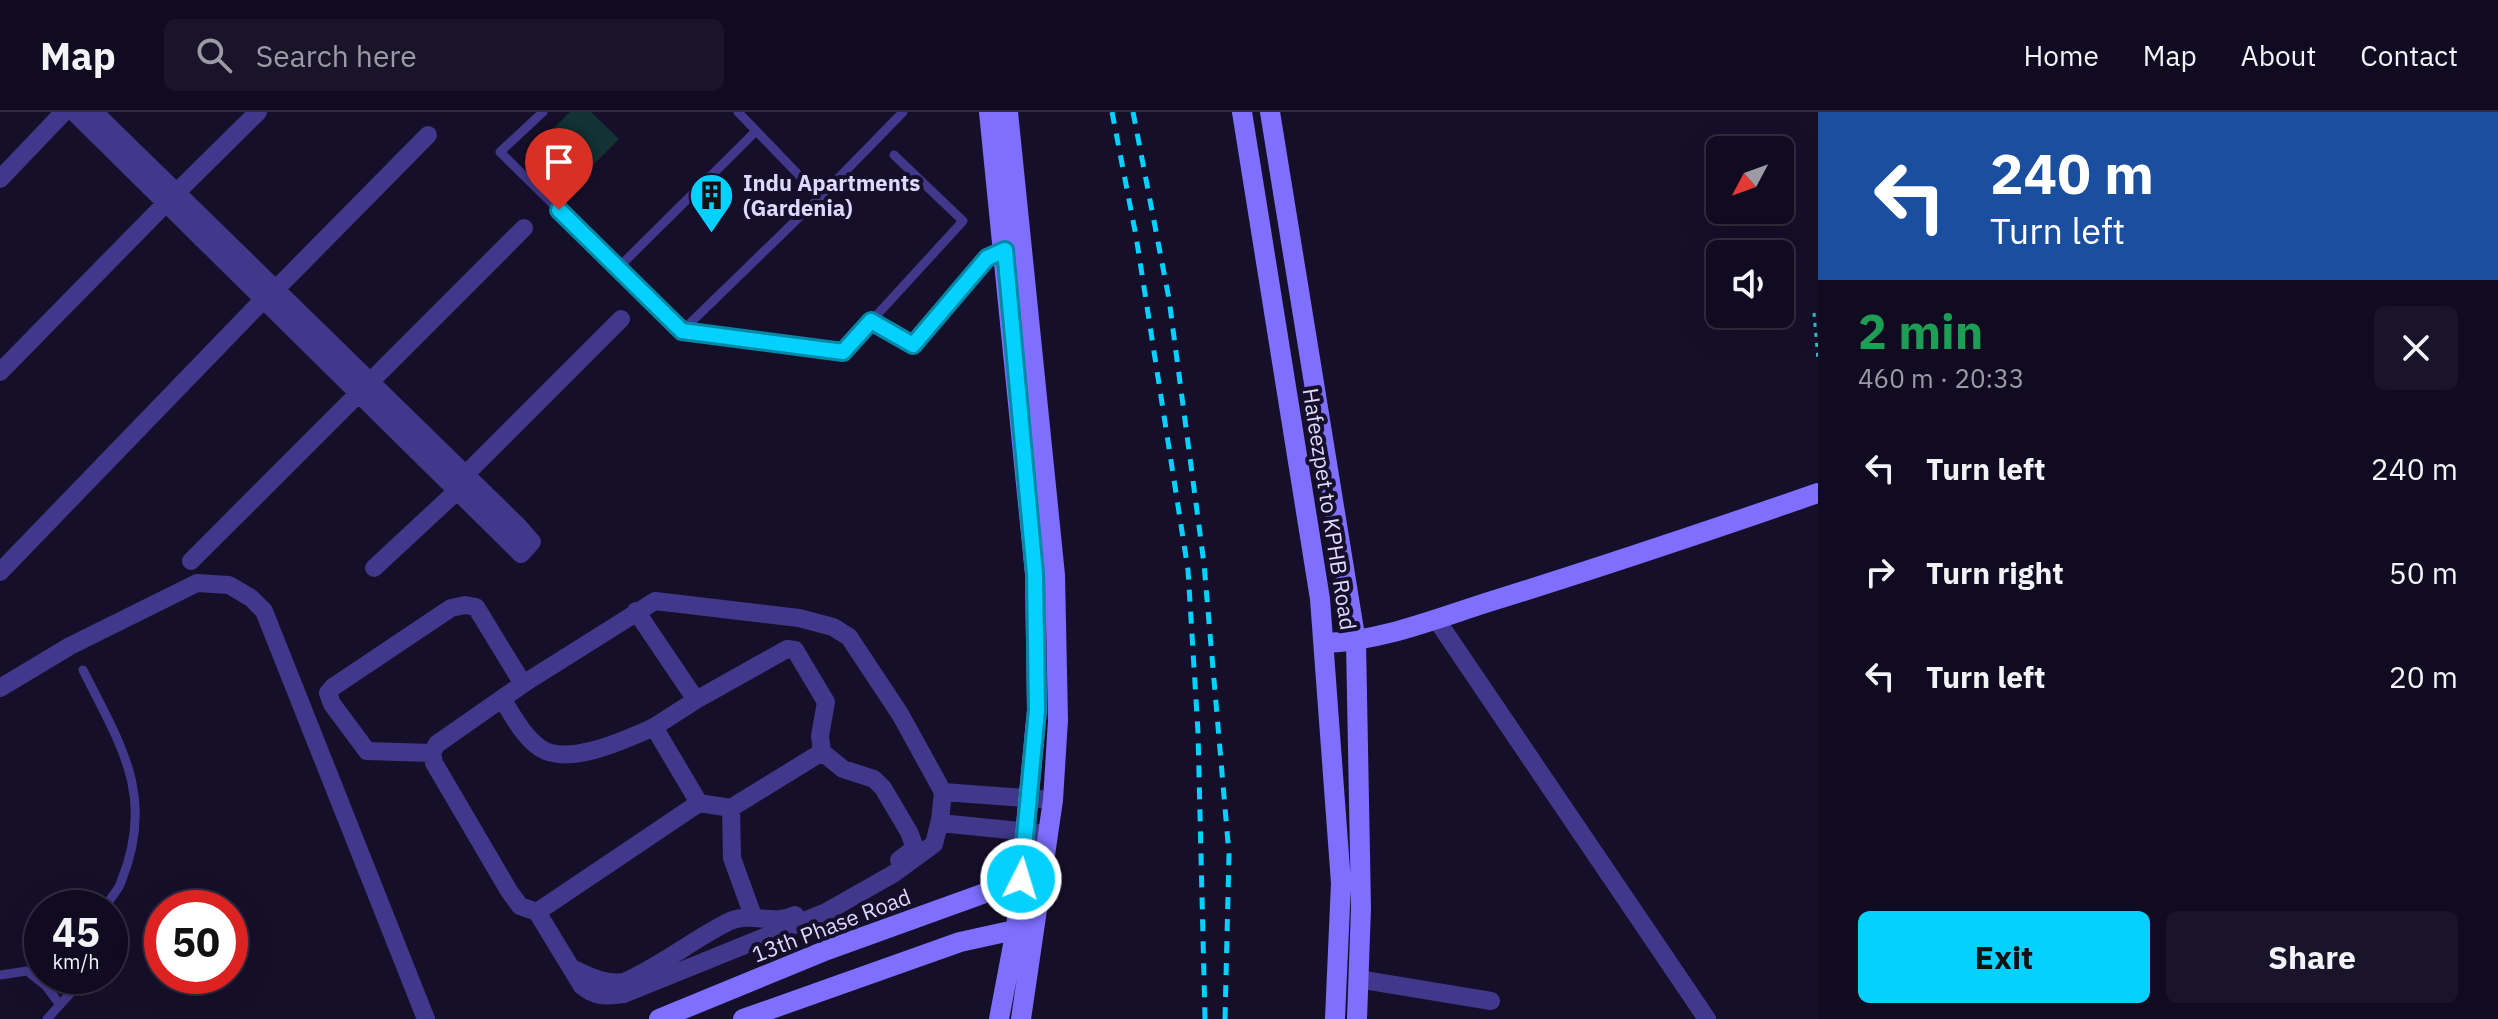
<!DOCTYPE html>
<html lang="en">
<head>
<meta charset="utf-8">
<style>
  body { margin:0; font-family:"IBM Plex Sans",sans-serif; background:#191429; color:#f1f3f6; height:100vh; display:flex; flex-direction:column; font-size:30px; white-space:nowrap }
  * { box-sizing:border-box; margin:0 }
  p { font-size:26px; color:#9c9ba5 }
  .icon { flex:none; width:44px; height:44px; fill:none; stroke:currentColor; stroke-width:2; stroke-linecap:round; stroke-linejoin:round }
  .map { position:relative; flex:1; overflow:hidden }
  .panel { display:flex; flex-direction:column; background:#100b20; width:680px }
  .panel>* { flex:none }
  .top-card { background:#1a4fa0; color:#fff; overflow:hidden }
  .needle { width:52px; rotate:229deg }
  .fabs { position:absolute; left:1706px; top:24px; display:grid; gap:16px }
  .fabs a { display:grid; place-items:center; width:88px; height:88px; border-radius:12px; background:#100b20; box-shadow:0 8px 32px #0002,0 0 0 2px #302b3e; font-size:40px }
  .speed { position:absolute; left:24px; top:778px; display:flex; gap:16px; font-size:40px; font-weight:700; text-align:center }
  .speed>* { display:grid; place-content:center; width:104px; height:104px; border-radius:50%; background:#100b20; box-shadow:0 8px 32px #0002,0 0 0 2px #302b3e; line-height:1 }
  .speed small { font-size:20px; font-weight:400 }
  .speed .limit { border:12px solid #d22; background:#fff; color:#111 }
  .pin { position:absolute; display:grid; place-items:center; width:68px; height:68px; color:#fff; margin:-82px -34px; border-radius:50% 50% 50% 0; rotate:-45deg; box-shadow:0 0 8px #0007 }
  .pin .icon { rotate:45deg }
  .me { position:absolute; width:88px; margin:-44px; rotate:5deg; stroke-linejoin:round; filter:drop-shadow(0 0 6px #0008) }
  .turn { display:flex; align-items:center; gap:28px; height:168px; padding:0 40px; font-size:36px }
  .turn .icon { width:104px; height:104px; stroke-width:2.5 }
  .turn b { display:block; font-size:56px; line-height:68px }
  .round { display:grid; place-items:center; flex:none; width:84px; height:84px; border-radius:12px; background:#191429 }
  .summary { display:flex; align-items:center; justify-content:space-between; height:136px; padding:0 40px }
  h1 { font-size:48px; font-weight:800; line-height:60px; color:#1e9e55 }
  .action { display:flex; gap:16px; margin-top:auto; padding:16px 40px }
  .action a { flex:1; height:92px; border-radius:12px; background:#04d1ff; color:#111; font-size:32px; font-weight:800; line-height:92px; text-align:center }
  .action a+a { background:#191429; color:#f1f3f6 }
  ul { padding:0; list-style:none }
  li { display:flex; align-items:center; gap:24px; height:104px; padding:0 40px }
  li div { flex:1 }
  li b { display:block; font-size:30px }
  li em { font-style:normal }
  header { display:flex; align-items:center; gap:48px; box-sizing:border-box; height:112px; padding:0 40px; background:#100b20; border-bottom:2px solid #302b3e }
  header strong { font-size:38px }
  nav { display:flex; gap:44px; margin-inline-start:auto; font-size:28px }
  .search { width:560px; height:72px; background:#191429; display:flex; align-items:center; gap:20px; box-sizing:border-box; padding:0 28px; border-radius:12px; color:#9c9ba5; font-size:30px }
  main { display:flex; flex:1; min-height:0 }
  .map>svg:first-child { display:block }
  .green { fill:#123234 }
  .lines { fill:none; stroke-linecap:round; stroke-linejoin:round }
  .path { stroke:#2abdc1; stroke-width:3; stroke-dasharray:4 6; stroke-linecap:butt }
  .lane { stroke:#42388b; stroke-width:9 }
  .street { stroke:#42388b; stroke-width:18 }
  .secondary { stroke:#7e6fff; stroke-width:20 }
  .rail { stroke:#04d1ff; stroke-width:5; stroke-dasharray:12 10; stroke-linecap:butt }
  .route-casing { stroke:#0388a6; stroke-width:20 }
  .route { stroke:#04d1ff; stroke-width:14 }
  .labels { text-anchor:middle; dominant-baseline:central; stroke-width:8; stroke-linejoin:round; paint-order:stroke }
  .poi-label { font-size:22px; font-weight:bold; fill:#dfd8ff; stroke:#160f2a; text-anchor:start }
  .street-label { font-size:22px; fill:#dfd8ff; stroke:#160f2a }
</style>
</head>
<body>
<header>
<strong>Map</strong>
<div class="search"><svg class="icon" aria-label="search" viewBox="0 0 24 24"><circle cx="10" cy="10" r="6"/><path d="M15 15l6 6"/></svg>Search here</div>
<nav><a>Home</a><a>Map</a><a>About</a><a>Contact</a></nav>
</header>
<main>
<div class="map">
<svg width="1818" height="907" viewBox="0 0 1818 907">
  <rect width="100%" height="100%" fill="#160f2a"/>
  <!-- green -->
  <path class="green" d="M570,0h21l28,27 -52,52 -39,-38z"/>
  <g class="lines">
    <!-- path -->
    <path class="path" d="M1814,201l4,47"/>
    <!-- lane -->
    <path class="lane" d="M543,0l-43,40 182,179 161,21 120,-131 -69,-66
      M738,0l82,85
      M618,156l138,-137
      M871,209l42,24 74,-87 17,-8
      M682,219l138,-134 83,-85
      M83,558c38,76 73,126 38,212 -3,10 -12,16 -16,26
      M0,863l27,-4 19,15 14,19
      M47,907l39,-43"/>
    <!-- street -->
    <path class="street" d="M74,0l447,442 11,-12 -15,-17 -423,-413
      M0,67l64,-67
      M177,80l81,-80
      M276,177l152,-154
      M0,260l167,-170
      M466,362l155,-155
      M191,449l333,-333
      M374,456l84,-78
      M0,460l263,-272
      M655,489l144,17 34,9 16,10 51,77 43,78 -3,28 -6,24 -41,30 -67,38 -202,82c-17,2 -28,4 -42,-8l-45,-74 -17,-6 -11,-15 -75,-128 -2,-10 5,-9 86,-60z
      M636,499l60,89 -42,27 45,76
      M1436,507l271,400
      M0,576l70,-42 127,-63 32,2 22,13 13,13 162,408
      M502,587c11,17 21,37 38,49 28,19 87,-9 114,-21
      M696,588l91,-51 8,1 31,52 -6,34 2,16 21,17 31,10 9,9 26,44 6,16 -16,12
      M432,641l-65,-2 -35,-47 -4,-11 5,-6 118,-79 14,-3 11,2 47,77
      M943,680l110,8
      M731,696l1,50 21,58
      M940,711l109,11
      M537,800l162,-109 32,5 91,-56
      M571,856c19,8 33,17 53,14 37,-16 68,-42 104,-60 23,-11 45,4 67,-7
      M1358,867l133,22"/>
    <!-- secondary -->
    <path class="secondary" d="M989,0l46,462 2,136 -21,219 -17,90
      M1008,0l47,463 3,145 -5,80 -32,219
      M1242,0l78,487 21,284 -6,136
      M1270,0l86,530 5,266 -4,111
      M1325,531c58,-2 115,-26 170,-43 109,-34 216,-70 323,-107
      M659,907l168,-69 205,-74
      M743,907l217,-77 68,-15"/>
    <!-- rail -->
    <path class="rail" d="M1112,0l24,124 52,334 10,162 7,287
      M1133,0l36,187 35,265 25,290 -4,165"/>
  </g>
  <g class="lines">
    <defs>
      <path id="route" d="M559,98l123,121 161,21 28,-31 42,24 74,-87 18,-8 30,324 2,136 -16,169"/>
    </defs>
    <!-- route casing -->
    <use href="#route" class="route-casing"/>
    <!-- route -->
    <use href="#route" class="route"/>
  </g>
  <!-- icons -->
  <defs>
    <symbol id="building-pin" viewBox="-11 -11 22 30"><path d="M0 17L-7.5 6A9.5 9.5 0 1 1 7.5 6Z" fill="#04d1ff" stroke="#160f2a"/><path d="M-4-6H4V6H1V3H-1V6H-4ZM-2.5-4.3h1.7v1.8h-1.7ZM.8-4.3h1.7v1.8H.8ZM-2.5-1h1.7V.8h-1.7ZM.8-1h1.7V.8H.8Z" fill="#111"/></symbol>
  </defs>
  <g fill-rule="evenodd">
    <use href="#building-pin" x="686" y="58" width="51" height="69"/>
  </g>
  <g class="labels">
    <!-- poi labels -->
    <g class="poi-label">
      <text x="743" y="70">Indu Apartments<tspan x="743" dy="25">(Gardenia)</tspan></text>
    </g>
    <!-- street labels -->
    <g class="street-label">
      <text transform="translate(1330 397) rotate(81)">Hafeezpet to KPHB Road</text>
      <text transform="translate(831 813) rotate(-21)">13th Phase Road</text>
    </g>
  </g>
</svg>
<div class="fabs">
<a><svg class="needle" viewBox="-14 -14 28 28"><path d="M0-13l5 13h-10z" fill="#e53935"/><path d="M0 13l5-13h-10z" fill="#9c9ba5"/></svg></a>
<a><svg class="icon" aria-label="sound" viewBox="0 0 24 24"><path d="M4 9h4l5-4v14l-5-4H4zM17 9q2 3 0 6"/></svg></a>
</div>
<div class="speed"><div>45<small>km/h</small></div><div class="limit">50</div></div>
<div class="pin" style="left:559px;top:98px;background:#d93025"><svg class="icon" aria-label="arrive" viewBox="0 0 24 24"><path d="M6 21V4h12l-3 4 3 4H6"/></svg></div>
<svg class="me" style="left:1021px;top:767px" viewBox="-20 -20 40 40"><circle r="17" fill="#04d1ff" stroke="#fff" stroke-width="3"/><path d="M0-11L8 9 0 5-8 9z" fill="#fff"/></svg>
</div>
<section class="panel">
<div class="top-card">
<div class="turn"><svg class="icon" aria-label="left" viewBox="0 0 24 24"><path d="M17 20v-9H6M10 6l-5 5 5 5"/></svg><div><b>240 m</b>Turn left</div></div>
</div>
<div class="summary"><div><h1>2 min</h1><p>460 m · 20:33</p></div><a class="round"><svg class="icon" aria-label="close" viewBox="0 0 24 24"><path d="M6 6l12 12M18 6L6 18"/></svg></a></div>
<ul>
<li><svg class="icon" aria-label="left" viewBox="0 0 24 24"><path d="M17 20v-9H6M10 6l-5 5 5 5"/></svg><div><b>Turn left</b></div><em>240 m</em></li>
<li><svg class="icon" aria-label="right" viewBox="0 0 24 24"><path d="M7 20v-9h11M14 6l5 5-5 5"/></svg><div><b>Turn right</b></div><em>50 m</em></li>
<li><svg class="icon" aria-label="left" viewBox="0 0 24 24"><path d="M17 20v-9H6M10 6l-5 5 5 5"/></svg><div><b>Turn left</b></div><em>20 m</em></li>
</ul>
<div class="action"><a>Exit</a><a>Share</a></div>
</section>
</main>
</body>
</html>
